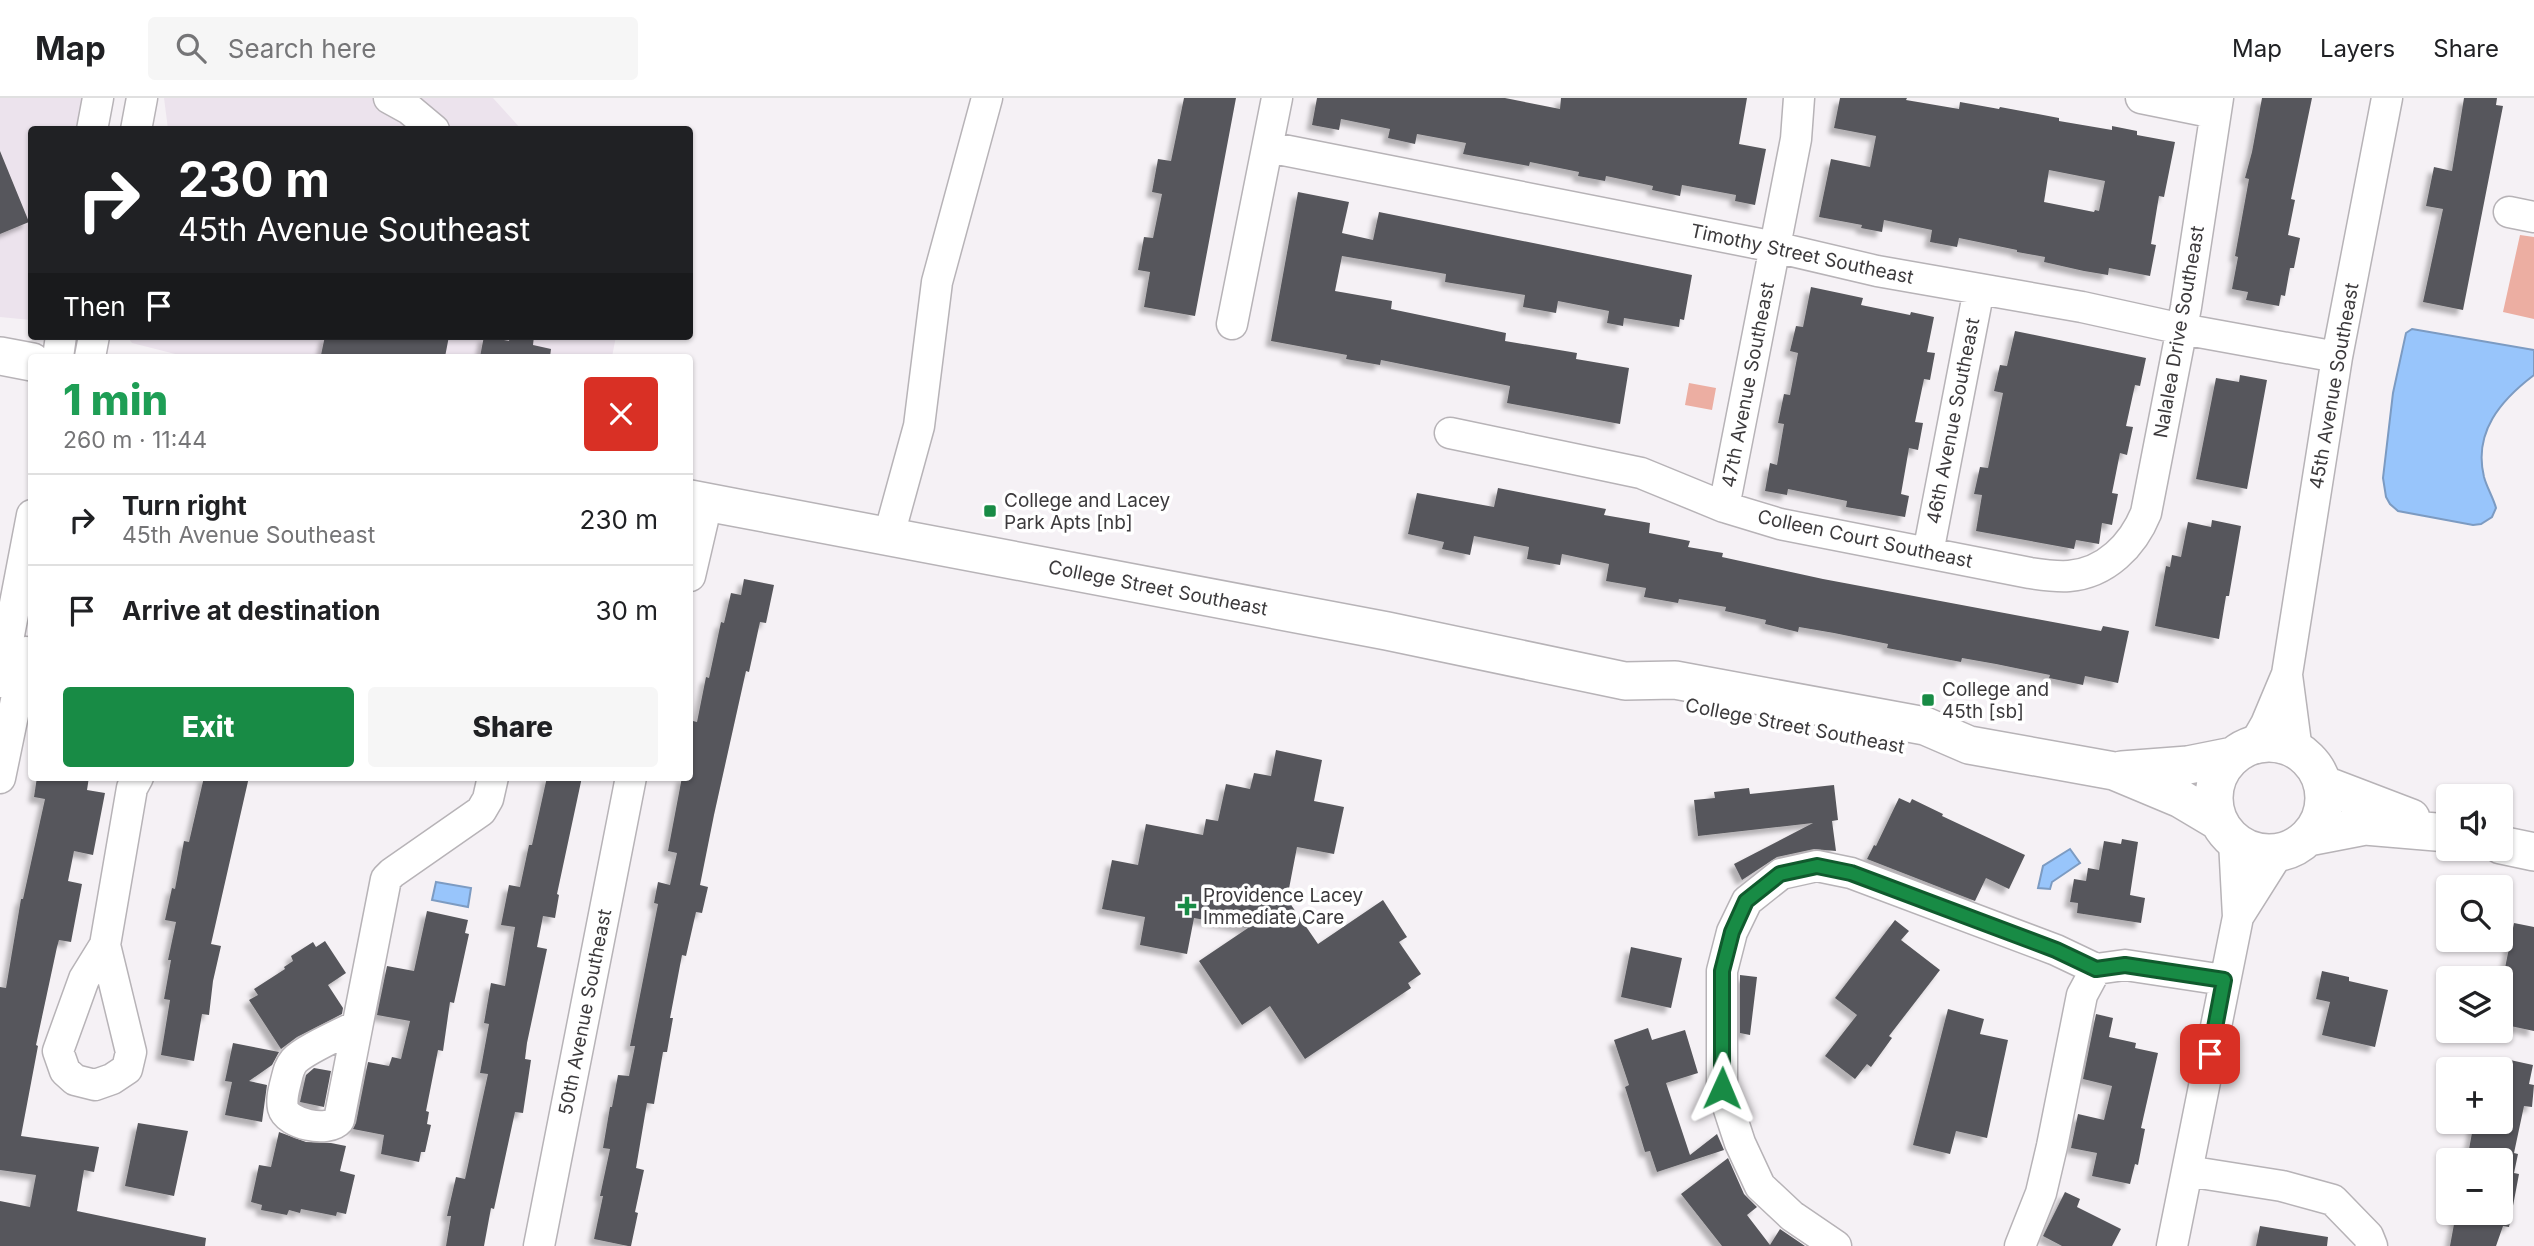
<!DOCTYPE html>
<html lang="en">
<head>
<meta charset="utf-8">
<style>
  body { margin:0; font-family:Inter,sans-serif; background:#f6f6f6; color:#202124; height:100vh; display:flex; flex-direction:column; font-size:26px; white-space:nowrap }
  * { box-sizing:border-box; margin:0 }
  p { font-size:23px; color:#757577 }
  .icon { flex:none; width:38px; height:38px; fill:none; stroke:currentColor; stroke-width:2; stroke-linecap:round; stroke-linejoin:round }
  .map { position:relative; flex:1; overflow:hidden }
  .panel { position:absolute; left:28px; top:256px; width:665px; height:427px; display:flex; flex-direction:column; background:#fff; border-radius:7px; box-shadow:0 2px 5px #0004 }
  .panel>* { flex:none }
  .banner { position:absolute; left:28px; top:28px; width:665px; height:214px; border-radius:7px; box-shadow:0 2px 5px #0004; background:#202124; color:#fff; overflow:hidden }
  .fabs { position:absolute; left:2436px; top:686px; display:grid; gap:14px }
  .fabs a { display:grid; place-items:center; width:77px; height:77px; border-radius:7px; background:#fff; box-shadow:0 2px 5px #0004; font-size:35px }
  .pin { position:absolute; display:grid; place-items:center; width:60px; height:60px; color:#fff; margin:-30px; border-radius:14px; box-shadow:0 4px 10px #0006 }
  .me { position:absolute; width:77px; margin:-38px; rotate:1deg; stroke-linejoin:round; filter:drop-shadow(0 0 5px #0008) }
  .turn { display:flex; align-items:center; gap:24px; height:147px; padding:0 35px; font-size:32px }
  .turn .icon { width:91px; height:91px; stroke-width:2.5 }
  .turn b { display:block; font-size:49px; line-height:60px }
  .then { display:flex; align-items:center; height:66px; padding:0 35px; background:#0003; gap:14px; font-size:26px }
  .round { display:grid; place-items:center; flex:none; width:74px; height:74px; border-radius:7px; background:#f6f6f6 }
  .head { display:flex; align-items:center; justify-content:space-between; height:119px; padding:0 35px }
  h1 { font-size:42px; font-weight:800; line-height:52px; color:#1e9e55 }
  .action { display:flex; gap:14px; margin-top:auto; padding:14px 35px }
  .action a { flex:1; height:80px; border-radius:7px; background:#188b45; color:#fff; font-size:28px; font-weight:800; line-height:80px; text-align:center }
  .action a+a { background:#f6f6f6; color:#202124 }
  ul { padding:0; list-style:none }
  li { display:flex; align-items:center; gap:21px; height:91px; padding:0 35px; border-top:2px solid #e0e0e0 }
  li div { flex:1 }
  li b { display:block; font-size:26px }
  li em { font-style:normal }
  header { display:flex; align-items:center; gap:42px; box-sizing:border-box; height:98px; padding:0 35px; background:#fff; border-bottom:2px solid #e0e0e0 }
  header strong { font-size:33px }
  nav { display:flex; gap:38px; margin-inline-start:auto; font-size:24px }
  .search { width:490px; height:63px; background:#f6f6f6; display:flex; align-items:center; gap:18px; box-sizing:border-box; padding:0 24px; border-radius:7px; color:#757577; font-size:26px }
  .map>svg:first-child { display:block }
  .built { fill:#ece3ed }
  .green { fill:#ecaea2 }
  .water { fill:#98c5fb; stroke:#7c9bc2; stroke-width:2 }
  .building { fill:#57575b; fill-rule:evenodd; filter:url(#shadow) }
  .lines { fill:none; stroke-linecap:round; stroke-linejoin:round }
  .minor-casing { stroke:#b7b3b7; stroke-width:33 }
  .major-casing { stroke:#b7b3b7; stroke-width:40 }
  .minor { stroke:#fff; stroke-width:30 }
  .major { stroke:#fff; stroke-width:37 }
  .route-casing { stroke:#105a2d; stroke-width:18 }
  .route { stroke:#188b45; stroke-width:12 }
  .poi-dot { fill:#188b45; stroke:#fff; stroke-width:2.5 }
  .labels { text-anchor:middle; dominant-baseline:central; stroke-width:7; stroke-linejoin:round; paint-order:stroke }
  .street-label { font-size:19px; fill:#3c3a3c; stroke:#fff }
  .poi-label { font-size:19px; fill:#3c3a3c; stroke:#fff; text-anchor:start }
</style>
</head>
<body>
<header>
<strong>Map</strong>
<div class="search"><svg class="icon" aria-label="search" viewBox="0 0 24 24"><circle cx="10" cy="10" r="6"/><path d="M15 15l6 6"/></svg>Search here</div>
<nav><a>Map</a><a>Layers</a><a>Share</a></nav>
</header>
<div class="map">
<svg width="2534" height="1148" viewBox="0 0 2534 1148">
  <defs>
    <filter id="shadow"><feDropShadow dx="-5.5" dy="5.5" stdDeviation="2" flood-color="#0004"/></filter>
  </defs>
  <rect width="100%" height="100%" fill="#f5f1f5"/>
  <!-- built -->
  <path class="built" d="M0,0h85l-6,31 -47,1 -1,190 -31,-3z
    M164,0h329l28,31h-353z
    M127,238h489l-4,21h-425l-55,-14z"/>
  <!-- green -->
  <path class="green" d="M2520,137l14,2v82l-31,-7z
    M1689,285l27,5 -4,22 -27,-5z"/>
  <!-- water -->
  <path class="water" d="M2412,231l122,21v25c-33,25 -61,57 -50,102 3,11 9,20 12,31l-4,9 -11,7 -8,1 -75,-14 -8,-7 -4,-7 -3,-19 10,-85 13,-60z
    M2070,751l10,14 -28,19 -2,7 -12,-1 5,-22z
    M436,784l35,6 -3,19 -36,-7z"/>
  <!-- building -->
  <path class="building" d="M1184,0h52l-41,218 -51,-9 6,-35 -12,-2 6,-33 9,1 9,-44 -10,-2 6,-33 13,2z
    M1317,0h188l55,11 1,-11h186l-8,46 27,5 -11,56 -20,-4 1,-6 -54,-10 -2,11 -28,-6 1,-4 -47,-10 -1,5 -27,-5 1,-4 -49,-10 -1,4 -66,-12 3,-11 -49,-9 -2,10 -27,-6 2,-9 -49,-10 -2,11 -27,-5z
    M1840,0h67l-1,2 53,9 1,-7 39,7 1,-2 59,11v3l53,9v-4l25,5v4l38,7 -11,55 -5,-1 -8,48 5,1 -6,31 -41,-8 -1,7 -24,-4 -40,-9 1,-5 -28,-5v-2l-58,-12 -2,9 -27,-5 2,-12 -48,-10 -2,12 -21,-4 1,-3 -43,-8 12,-58 39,8 6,-31 -42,-8zM2049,72l56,11 -6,30 -4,-1 -1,2 -50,-10z
    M2262,0h50l-21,101 4,1 -7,35 12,3 -6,30h-4l-5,28 -4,-1 -2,11 -33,-6 2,-8 -16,-3 6,-32 -3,-1 14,-77 -4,-1 7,-26z
    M2464,0h33l-1,7 7,1 -40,204 -40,-8 20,-93 -17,-3 8,-39 18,4z
    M0,53l29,71 -29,12z
    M1298,94l51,10 -7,31 31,7 6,-28 313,63 -8,45 -4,-1 -1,8 -55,-9 -1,8 -16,-3 2,-12 -51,-10 -2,12 -33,-6 2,-12 -80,-13 1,-8 -104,-18 -7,35 57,10 -1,8 115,24 -1,8 72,12 -1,6 53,9 -9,56 -113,-21 3,-17 -129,-26 -1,5 -34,-6 1,-4 -76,-14z
    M1811,189l52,11 -2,7 49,10 1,-3 23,5 -7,35 8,1 -5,27 -6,-1 -9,43 8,1 -5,27 -9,-2 -8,46 8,2 -4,21 -59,-10 1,-6 -59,-12 -1,6 -22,-4 5,-28 7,2 7,-41 -6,-1 6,-29 6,1 8,-42 -8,-2 6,-25 7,1z
    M2015,233l131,27 -6,28 -5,-1 -9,41 7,1 -6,28 -7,-2 -8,40 6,1 -6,31 -10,-2 -3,21 -23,-4 -2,9 -98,-18 6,-36 -8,-1 6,-27 8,1 15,-75 -9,-2 6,-26 7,1z
    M325,238h124l-4,21h-115l-9,-2z
    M484,238l25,5 1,-5h24l-1,9 18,4 -1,8h-70z
    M2240,277l27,5 -20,109 -51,-10 20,-101 23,4z
    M1498,390l108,21 -2,6 46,8 -1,10 41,8 -2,6 35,6 -1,4 101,22 278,52 2,-5 26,5 -11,52 -33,-7 -2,9 -34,-7 1,-3 -54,-11 -34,-6 -1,4 -74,-14 1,-4 -54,-11 -35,-6 -1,5 -33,-8 1,-4 -41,-9 1,-4 -47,-8 -1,4 -34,-6 2,-9 -40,-7 3,-17 -47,-10 -2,11 -33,-6 2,-12 -55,-11 -4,19 -28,-6 2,-7 -36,-8 9,-41 77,14z
    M2212,422l29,6 -12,70h-3l-7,43 -64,-13 11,-60 4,1 2,-12 9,2 7,-35 23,5z
    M744,481l30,6 -8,38 -6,-1 -11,50 -3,-1 -32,144 -14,70 8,2 -6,26 -6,-1 -10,44 -4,-1 -12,63h3l-6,34h-4l-9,52 -7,-1 -11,65 8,2 -9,42 3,1 -7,33h-3l-34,-7 9,-43h-3l10,-47 -7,-1 7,-41h2l6,-32 11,1 6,-30h-5l28,-142 -4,-1 4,-21 12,3 7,-32 -9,-2 14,-74h8v-41l3,-15 4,1 9,-45 3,1 12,-56 3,1 7,-30 10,2z
    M1276,652l46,10 -8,41 30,6 -10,47 -37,-7 -10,52 31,45 65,-44 24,37 -8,5 22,32 -13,9 3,5 -106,71 -35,-53 -28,19 -43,-64 49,-33 -54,-10 -7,36 -47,-9 5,-28 -43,-8 10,-49 26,5 8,-41 57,11 3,-16 12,2 8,-37 24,5 4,-16 17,3z
    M37,679h52l-2,13 18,3 -12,62 -19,-4 -6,30 14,3 -11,58 -12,-2 -2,7 -21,98 2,1 -17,90 78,11 -5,25 -10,-2 -7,41 129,27 -1,8h-205v-45l30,6 6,-32 -36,-5v-183l6,1 15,-89h2l22,-100 -11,-2z
    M204,679h45l-38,167 10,2 -8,35 -4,34 -7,-1 -8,47 -33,-6 9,-55 -6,-1 7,-39h-3l8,-38 -11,-2 7,-32 3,1 9,-48 5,1z
    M547,679h35l-25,117 2,1 -4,23 -12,-2 -6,31 10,2 -20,94 -2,16 6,1 -8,53 -8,-1 -21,97 -3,-1 -7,38h-38l5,-30h-4l9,-39 9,2 23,-105 -8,-1 9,-49 -5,-1 7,-40 14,3 10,-59 -14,-2 8,-40 11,2 9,-42h3z
    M1834,687l4,35 -6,1 4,30 -22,-2 -37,8 -35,23 -8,-16 79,-41 -115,13 -4,-36 21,-2 -1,-6 35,-4 1,6z
    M1899,700l11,5 2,-4 31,15 -1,2 83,39 -16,34 -23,-11 -11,23 -108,-42 7,-14 2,1z
    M2122,741l16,3 -8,53 15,3 -4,25 -64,-10 1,-10 -8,-1 4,-23 12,2 2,-13 11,2 5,-29 17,3z
    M427,813l41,9 -3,13 4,1 -15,69 -4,-1 -7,49 -5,-1 -12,61 3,1 -2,12 4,1 -6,27h-4l-2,10 -38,-8 3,-19 -31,-6 3,-6 12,-61 21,4 3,-9 9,2 9,-38 -33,-6 10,-49 27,5z
    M1895,822l14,11 -8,9 39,30 -51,66 3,2 -21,29 -4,-3 -12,15 -30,-23 32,-41 -22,-17z
    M2514,825l20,4v104l-33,-7v-36z
    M325,843l21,32 -18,12 15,23 -1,6 -45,23 -16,12 -32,-49 9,-5 -4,-6 31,-20 -1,-2 9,-6 -2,-5 22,-14 3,5z
    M1631,849l51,11 -11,50 -50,-11z
    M2322,873l27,6v4l39,9 -13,57 -53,-12 8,-33 -14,-3z
    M1740,877l17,2 -7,58 -10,-2z
    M1948,911l36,10 -4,15 28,6 -21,98 -31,-7 -6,23 -37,-9z
    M2096,916l17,4 -4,19 27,6 -1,5 23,5 -17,75 4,1 -7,36 -3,-1 -5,20 -38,-8 5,-23 -26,-5 7,-34 26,6 8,-34 -29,-7z
    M1648,930l4,12 33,-10 13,43 -32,10 24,72 27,-21 7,16 -67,22 -7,-21 -5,1 -7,-23 -13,-42 4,-2 -15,-45z
    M233,945l46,9 -7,13 -23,16 18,4 -5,37 -37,-7 7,-33 -7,-1z
    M2501,960l32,7 -4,19 5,1 -2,22 -8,-1 -10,47 4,1 -4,19 5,1 -10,53 -6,-1 -7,20h-46l6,-33h45v-53h-34l7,-38h27z
    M314,970l17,3 -7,36 -24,-5 6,-27z
    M138,1025l50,8 -14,65 -49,-10z
    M279,1034l27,10 25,1 15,3 -6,25 15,4 -9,39 -9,-2 -1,4 -35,-7 -1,4 -11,-3 -2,5 -26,-5 1,-5 -11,-3 8,-37 12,2z
    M1728,1060l16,36 13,13 -10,8 23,30 10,-16 25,17h-83l-41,-52z
    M2065,1094l15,7 -3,8 44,22 -9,17h-50l-19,-10z
    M2260,1128l68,11 -1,9h-71z"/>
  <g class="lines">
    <defs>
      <path id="minor" d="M389,0l20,11 25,21
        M2141,0l74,15
        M92,32l6,-32
        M136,32l6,-32
        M1268,49l507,100 102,24 205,36 100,22 155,28
        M2509,114l25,5
        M1232,226l45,-226
        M58,259l3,-21
        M90,259l4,-21
        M1450,335l191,40 83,34 56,17 250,49c13,2 26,4 39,3 37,-3 64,-31 77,-63l40,-206 32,-209
        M1724,409l72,-368 3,-41
        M889,437l30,-109 18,-144 50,-184
        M1928,455l51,-264
        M690,478l17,-73
        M2287,577l10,76
        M0,584l32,-167
        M2254,647l12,-21 21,-50 50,-317 50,-259
        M0,680l26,-126
        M2238,819l41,-65
        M105,847l26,107 -4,17 -15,10 -17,6 -20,-5 -10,-9 -7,-20 26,-72 21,-34 27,-157 6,-11
        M356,928c-15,8 -52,24 -62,35 -5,6 -6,12 -8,20 -2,8 -5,18 -3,27 4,16 45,25 56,12l47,-241 6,-6 89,-62 7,-12 5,-22
        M2187,1073l95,15 51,14 35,36 4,10
        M539,1148l92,-469
        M1836,1148l-44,-30 -32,-30 -20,-43 -18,-55v-117l10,-39 15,-31 34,-27 36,-8 34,7 205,77 40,19 29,-4 99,15
        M2020,1148l21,-53 11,-47 30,-151 14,-26
        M2172,1148l66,-329 -4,-76"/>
      <path id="major" d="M0,258l32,6
        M690,401l697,132 238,50 50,-1 250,46 44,19 145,26 67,28 37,22
        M2214 700a55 55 0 1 1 110 0a55 55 0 1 1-110 0Z
        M2122,672l66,-5 45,-9
        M2322,686l89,34
        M2308,739l57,-11 83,7
        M2501,747l33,7"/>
    </defs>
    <!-- minor casing -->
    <use href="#minor" class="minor-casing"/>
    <!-- major casing -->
    <use href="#major" class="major-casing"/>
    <!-- minor -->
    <use href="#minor" class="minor"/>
    <!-- major -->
    <use href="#major" class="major"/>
  </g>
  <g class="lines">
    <defs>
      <path id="route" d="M1722,990v-117l10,-39 14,-31 34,-27 37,-8 34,7 205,77 40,19 29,-4 99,15 -14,74"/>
    </defs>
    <!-- route casing -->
    <use href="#route" class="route-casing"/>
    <!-- route -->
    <use href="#route" class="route"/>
  </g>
  <!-- markers -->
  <g class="poi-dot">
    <rect x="983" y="406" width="14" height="14" rx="3.5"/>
    <rect x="1921" y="595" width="14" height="14" rx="3.5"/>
    <path d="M1183.5 797.5h7v7h7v7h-7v7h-7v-7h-7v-7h7z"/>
  </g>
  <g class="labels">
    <!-- street labels -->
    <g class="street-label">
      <text transform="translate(1802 156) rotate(12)">Timothy Street Southeast</text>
      <text transform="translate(2179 234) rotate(-80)">Nalalea Drive Southeast</text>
      <text transform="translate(1748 287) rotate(-79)">47th Avenue Southeast</text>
      <text transform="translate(2334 288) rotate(-80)">45th Avenue Southeast</text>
      <text transform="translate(1953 323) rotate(-79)">46th Avenue Southeast</text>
      <text transform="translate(1865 441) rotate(12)">Colleen Court Southeast</text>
      <text transform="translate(1158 490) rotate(11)">College Street Southeast</text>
      <text transform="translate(1795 628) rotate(11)">College Street Southeast</text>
      <text transform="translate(585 914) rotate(-79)">50th Avenue Southeast</text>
    </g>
    <!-- poi labels -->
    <g class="poi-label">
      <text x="1004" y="402">College and Lacey<tspan x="1004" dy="22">Park Apts [nb]</tspan></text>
      <text x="1942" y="591">College and<tspan x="1942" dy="22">45th [sb]</tspan></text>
      <text x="1203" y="797">Providence Lacey<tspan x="1203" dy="22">Immediate Care</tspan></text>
    </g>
  </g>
</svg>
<div class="fabs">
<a><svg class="icon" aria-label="sound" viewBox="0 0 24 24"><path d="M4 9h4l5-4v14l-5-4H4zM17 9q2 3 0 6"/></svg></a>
<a><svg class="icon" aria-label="search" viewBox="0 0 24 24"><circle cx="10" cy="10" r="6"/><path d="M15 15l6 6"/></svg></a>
<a><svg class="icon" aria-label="layers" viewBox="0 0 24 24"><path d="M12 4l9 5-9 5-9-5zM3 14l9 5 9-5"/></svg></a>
<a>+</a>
<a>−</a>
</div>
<div class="pin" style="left:2210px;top:956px;background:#d93025"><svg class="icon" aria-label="arrive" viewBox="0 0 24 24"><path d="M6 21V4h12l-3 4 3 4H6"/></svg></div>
<svg class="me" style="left:1722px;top:990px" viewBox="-20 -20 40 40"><path d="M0-17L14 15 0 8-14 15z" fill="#188b45" stroke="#fff" stroke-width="4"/></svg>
<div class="banner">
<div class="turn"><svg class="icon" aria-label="right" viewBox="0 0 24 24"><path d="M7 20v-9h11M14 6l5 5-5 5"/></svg><div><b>230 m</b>45th Avenue Southeast</div></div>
<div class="then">Then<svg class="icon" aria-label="arrive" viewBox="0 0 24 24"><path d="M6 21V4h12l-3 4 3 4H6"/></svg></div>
</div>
<section class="panel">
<div class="head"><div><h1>1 min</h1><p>260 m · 11:44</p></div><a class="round" style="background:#d93025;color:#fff"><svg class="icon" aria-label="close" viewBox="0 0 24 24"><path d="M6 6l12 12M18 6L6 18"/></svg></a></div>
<ul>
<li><svg class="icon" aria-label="right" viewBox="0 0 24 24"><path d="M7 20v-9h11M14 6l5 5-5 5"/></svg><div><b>Turn right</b><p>45th Avenue Southeast</p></div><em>230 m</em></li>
<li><svg class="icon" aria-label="arrive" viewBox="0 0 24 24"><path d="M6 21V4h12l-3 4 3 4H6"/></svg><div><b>Arrive at destination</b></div><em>30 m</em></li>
</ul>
<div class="action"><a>Exit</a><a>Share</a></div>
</section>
</div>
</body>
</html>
